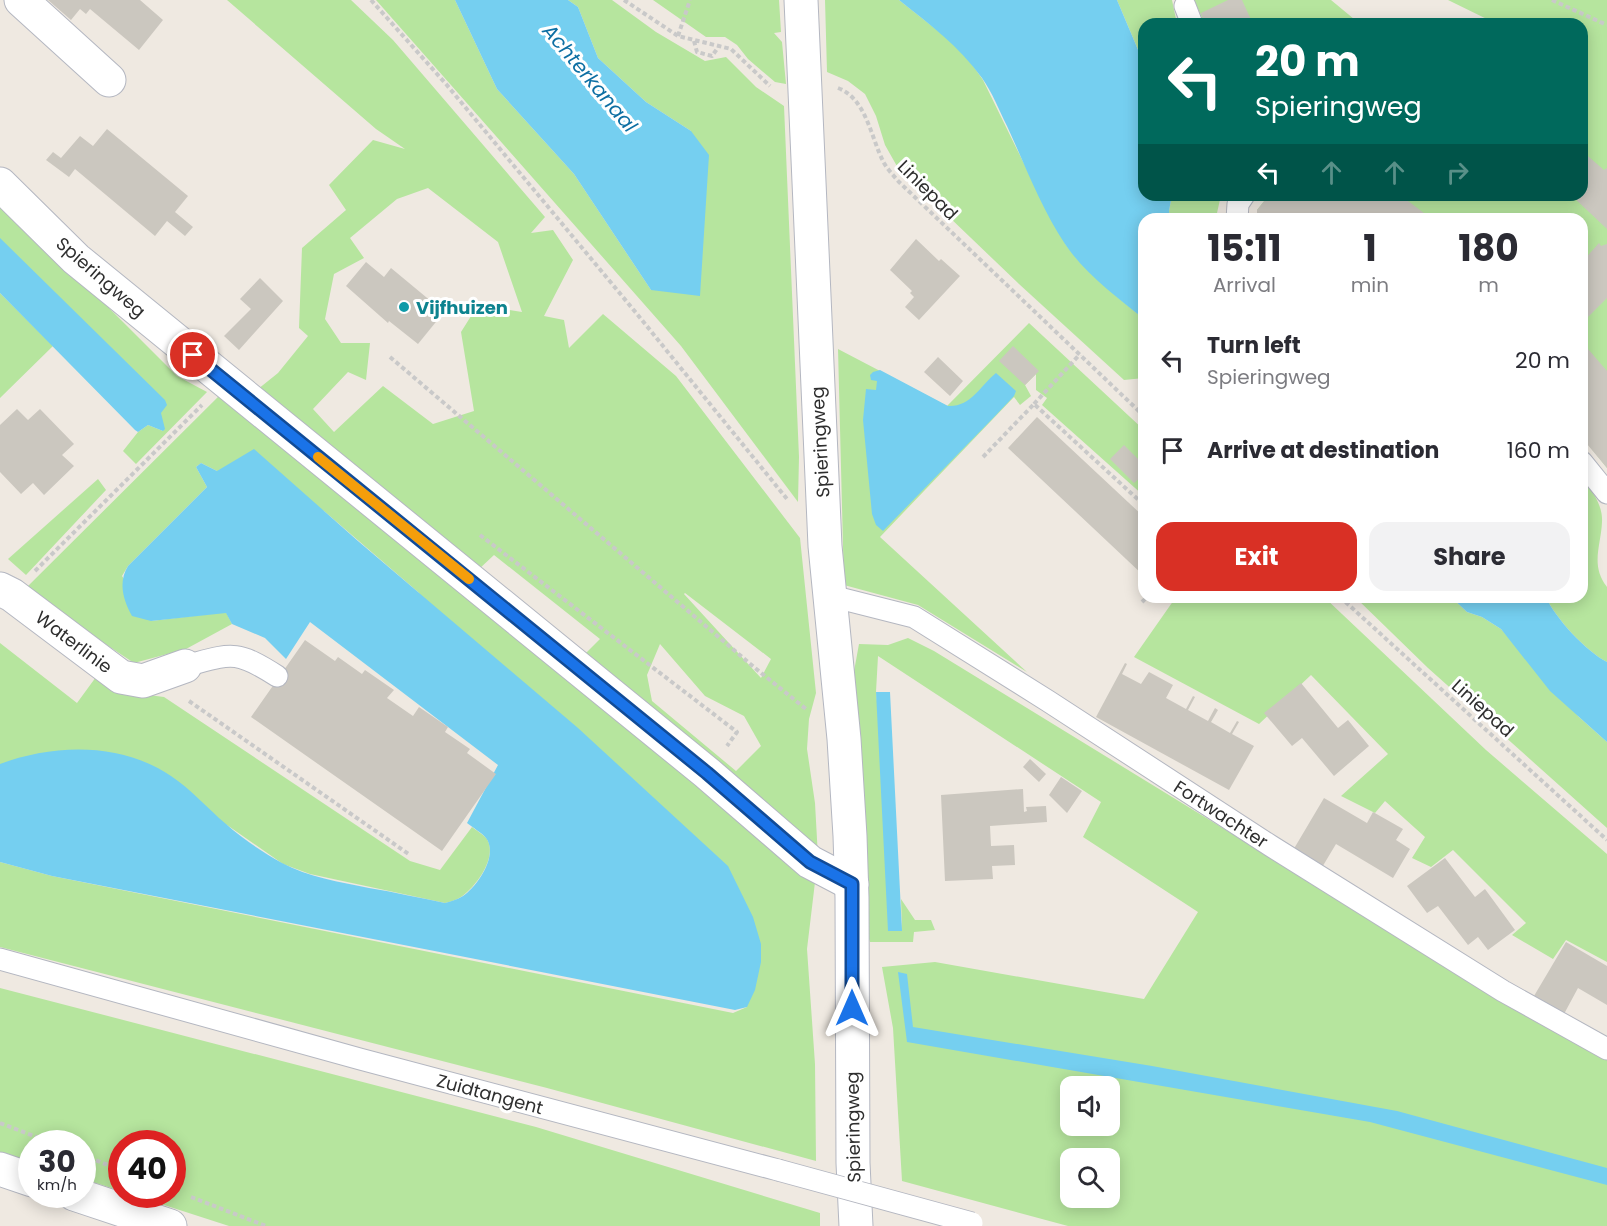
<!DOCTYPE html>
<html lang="en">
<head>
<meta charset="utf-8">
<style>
  body { margin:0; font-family:Poppins,sans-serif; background:#f2f2f3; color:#2b2b33; height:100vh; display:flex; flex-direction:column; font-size:22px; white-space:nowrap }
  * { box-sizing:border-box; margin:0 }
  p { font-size:20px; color:#7c7c81 }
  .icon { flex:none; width:33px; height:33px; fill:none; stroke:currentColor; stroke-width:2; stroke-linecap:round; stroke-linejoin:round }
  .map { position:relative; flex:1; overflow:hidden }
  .details { position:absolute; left:1138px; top:213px; width:450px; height:390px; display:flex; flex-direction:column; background:#fff; border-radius:18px; box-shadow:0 3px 15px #0003 }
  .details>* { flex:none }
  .banner { position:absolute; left:1138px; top:18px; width:450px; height:183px; border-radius:18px; box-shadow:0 3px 15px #0003; background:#00695c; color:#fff; overflow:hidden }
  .tools { position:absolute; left:1060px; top:1076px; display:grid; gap:12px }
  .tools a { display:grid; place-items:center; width:60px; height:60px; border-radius:12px; background:#fff; box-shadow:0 3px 15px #0003; font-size:30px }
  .speed { position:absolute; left:18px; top:1130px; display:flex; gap:12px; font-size:30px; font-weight:700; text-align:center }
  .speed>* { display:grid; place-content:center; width:78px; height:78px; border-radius:50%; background:#fff; box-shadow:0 3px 15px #0003; line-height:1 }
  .speed small { font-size:15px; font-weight:400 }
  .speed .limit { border:9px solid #d22; background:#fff; color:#111 }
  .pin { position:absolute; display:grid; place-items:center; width:51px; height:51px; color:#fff; margin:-26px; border:3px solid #fff; border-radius:50%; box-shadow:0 2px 6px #0007 }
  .me { position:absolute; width:66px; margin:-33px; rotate:0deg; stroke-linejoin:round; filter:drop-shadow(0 0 4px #0008) }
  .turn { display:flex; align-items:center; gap:21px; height:126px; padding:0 18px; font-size:27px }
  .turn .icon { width:78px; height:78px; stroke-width:2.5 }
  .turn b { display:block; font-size:42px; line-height:51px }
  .lanes { display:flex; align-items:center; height:57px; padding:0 18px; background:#0003; justify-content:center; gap:30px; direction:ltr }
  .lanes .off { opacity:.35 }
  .eta { display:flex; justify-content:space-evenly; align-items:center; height:102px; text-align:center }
  .eta b { font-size:36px; font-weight:700; line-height:42px }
  .primary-button { display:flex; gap:12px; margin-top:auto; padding:12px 18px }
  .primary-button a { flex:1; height:69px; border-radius:18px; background:#d93025; color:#fff; font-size:24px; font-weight:700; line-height:69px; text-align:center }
  .primary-button a+a { background:#f2f2f3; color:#2b2b33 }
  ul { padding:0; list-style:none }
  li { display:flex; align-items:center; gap:18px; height:90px; padding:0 18px }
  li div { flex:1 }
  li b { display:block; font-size:22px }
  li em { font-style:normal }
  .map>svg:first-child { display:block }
  .green { fill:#b6e59e; fill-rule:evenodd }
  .water { fill:#75cff0 }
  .building { fill:#cbc7bf }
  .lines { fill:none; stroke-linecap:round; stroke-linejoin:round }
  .lane-casing { stroke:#b4b7c1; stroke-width:23 }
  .street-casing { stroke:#b4b7c1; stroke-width:35 }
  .secondary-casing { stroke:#b4b7c1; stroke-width:35 }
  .path { stroke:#c9c9c9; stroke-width:4; stroke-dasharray:4.5 3; stroke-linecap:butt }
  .lane { stroke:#fff; stroke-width:21 }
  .street { stroke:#fff; stroke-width:33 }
  .secondary { stroke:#fff; stroke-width:33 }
  .lane-bridge-casing { stroke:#b4b7c1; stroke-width:23; stroke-linecap:butt }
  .lane-bridge { stroke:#fff; stroke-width:21 }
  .route-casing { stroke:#114b97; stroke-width:15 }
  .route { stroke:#1a73e8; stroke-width:10 }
  .slow { stroke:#f59e0b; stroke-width:10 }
  .culture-dot { fill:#0f9aa8; stroke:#fff; stroke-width:2 }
  .labels { text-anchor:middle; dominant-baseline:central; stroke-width:6; stroke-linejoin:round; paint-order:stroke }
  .street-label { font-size:18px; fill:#2e2e2e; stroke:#fff }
  .culture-label { font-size:18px; font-weight:bold; fill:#0d838f; stroke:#fff; text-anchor:start }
  .water-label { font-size:20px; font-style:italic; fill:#0d6fa3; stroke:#fff }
</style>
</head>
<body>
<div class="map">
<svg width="1607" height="1226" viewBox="0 0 1607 1226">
  <rect width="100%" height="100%" fill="#efe9e1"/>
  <!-- green -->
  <path class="green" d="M227,0h124l42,40 152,177 -14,16 22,-3 20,30 -29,56 20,4 5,28 34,-34 73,62 124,162 16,155 -7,26 -2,30 8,54 3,54 -11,92 8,115 1,97 -269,-73 -547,-141v-85l52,14 681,137 14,-6 -329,-415 -94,-81 -107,-40 -16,-8 -5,4 11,20 -79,79 -6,10 29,45 75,-9 6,12 -46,25 -52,14 -110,-73 201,-200 13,15 40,-32 30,-37 -9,-8 3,-80 44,-38 -17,-25 44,-45 32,9 -29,-20zM428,188l70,54 24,70 -44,-7 -17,27 13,79 -41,13 -50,-38 -49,46 -21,-23 35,-37 18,8 4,-37h-29l-16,-24 9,-45 30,-16 -14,-20 47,-39zM494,555l106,84 -31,31 -107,-85zM685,593l86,66 -10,19 -77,-84zM660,644l45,52 39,20 17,30 -25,25 -84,-70 -5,-26z
    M376,0h79l42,89 77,85 77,116 40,-159 -45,-29 -48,-44 -20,-51 -10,-7h44l44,32 49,29 21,-4 30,30 28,19 15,351 -1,45 -117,-156z
    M653,0h126l2,32 -7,1 8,9 4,42 -11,-2 -27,-23 -11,-14 -12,-8h-19z
    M825,0h74l48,38 22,22 14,20 49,100 34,65 13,16 36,34 29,24v59l-20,2 -105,-96 -121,-116 -13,-23 -9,-29 -11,-22 -17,-13 -21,-9z
    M1117,0h55l5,24h-33v40z
    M1194,0h137l29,24h-155z
    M1448,0h159v468l-24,-30 -1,-219h-253l-8,-6 -9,6h-52l-3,-5v-4l12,-15h313v-171h-85z
    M1172,195h49l-4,18 2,6h-49l-1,-8z
    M0,197l115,108 -6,3 68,68 30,16 -71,72 -13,-13 15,-19 10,-7 15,6 -163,-192z
    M0,293l53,53 -53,52z
    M1029,323l115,107v66l-102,-91 5,-7 -11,-8v-16l-11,11 6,11 -11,9 -6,-8 -134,140 147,135 -109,-67 -74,-20 -6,-236 109,57z
    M98,479l8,11 -80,85 -18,-16z
    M1583,479c10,13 20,27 19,43 -1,24 -12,43 5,65v75c-20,-10 -52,-44 -61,-65h36z
    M1176,597h148l162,153 121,104v108l-41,-22 -13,19 -41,-24 14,-12 -73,-73 -22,17 -19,-9 13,-21 -40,-36 -10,12 -34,-17 47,-42 -77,-79 -52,49 -125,-67z
    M1355,597h96l16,15 15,5 19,12 78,88 28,25v86l-179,-160z
    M908,638l26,13 592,363 81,44v168h-539l-166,-45 -9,-153 -11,-61 53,-5 209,37 54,-87 -115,-75 18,-35 -223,-146 -2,36 26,239 -1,-32 14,21h16l4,10 -21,2 -1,10h-43l-6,-18 -16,-220 11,-60 29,1zM1071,1086h39v39h-39zM1071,1158h39v39h-39z
    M0,643l77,60 19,-26 22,14 46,6 246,164 30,9 32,-43c5,4 12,8 15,12 10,17 -8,43 -21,54 -6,6 -13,8 -21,10l-135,-29 -27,-10 -56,-39 -227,-52z
    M0,988l536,139 284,86v13h-591l-99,-32h42v-51h-50l-1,48 -38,-12 -1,-36h-50l-1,19 -31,-10z"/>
  <!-- water -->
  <path class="water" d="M455,0h113l10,7 20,51 48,44 45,29 18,24 -9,141 -49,-6 -77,-116 -77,-85z
    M899,0h218l27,64v131h28l-3,16 1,8h-26v100c-27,-22 -59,-45 -79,-75 -24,-36 -40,-79 -58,-118 -8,-16 -15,-34 -25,-48 -23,-32 -53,-54 -83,-78z
    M0,238l165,162 2,5 -6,8 4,16 -2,2 -15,-6 -10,7 -3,-2 -135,-137z
    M880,370l68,36c23,1 32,-20 48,-33l20,18 -2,5 -18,19 -113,116 -7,-6 -4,-11 -9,-94 3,-31 10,1 1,-9 -6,-1 -1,-5 3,-3z
    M254,449l104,92 220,187 150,138 25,51 8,27v18l-6,28 -8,17 -12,3 -683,-134 -52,-14v-98c54,-20 121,-22 171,12 20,13 36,32 55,48 16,14 36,28 56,39 26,14 58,19 87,25 25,4 51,10 76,15 6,-2 12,-3 18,-7 14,-9 36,-41 23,-58 -5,-6 -13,-10 -19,-15l31,-58 -188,-143 -24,37 -21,-21 -33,-14 -6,-11 -75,8 -19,-5c-9,-16 -14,-34 -4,-50l79,-79 -11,-20 5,-4 16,8z
    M1451,597h95c9,21 41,55 61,65v80l-57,-51 -49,-62 -19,-12 -15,-5z
    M876,692h14l12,239h-14z
    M898,972l9,2 6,53 239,39 245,45 210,57v17l-237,-63 -463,-80z"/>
  <!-- building -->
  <path class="building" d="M48,0h92l23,20 -24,30 -49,-41 -4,5 -6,-5 -9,11z
    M1228,0h14l11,24h-48l-4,-11z
    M107,129l81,67 -13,16 18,15 -8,9 -18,-15 -12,15 -80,-67 -6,8 -23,-17 7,-8 8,6 19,-22 13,10z
    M1582,151l22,19 3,-2v61l-36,-34h11z
    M1269,195h131l32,24h-103l-8,-6 -9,6h-52l-3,-5v-4z
    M916,239l23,22 2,-2 19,17 -41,44 -14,-13 9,-10 -4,-4 2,-2 -22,-21z
    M1599,243l2,3 6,-2v54l-25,25v-61z
    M366,262l18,15 7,-9 53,44 -26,32 -29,-23 -1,2 -42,-37z
    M260,278l23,23 -44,49 -15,-14 27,-27 -11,-10z
    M1582,342l25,29v97l-25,-30z
    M1013,346l26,25 -14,14 -26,-24z
    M938,357l25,24 -13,15 -26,-24z
    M17,409l11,11 12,-11 34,35 -12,11 12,11 -30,29 -11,-12 -12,11 -21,-22v-47z
    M1037,417l107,100 -1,58 -135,-127z
    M1124,445l20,20v9l-10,9 -24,-24z
    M305,640l30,21 3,-4 24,17 3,-4 29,20 -7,8 26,18 6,-9 29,20 -3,5 25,17 -3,4 29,21 -54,77 -191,-134z
    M1125,663l2,1 -5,10 19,10 8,-12 24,13 -7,13 20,11 7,-13 2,1 -7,13 20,11 7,-13 3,2 -7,12 19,11 7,-12 2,1 -7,12 22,12 -25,44 -133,-73z
    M1301,683l37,45 10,-8 21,26 -35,30 -32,-38 -10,8 -28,-33z
    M1030,759l16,15 -7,8 -16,-15z
    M1061,777l21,14 -15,22 -18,-18z
    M1023,789l1,23 3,-1 -1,-4 20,-1 1,16 -57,4 1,20 23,-1 1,20 -23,1 1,13 -48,2 -4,-86z
    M1324,798l43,25 6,-11 30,17 -7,11 14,9 -17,29 -57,-34 -15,25 -29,-17z
    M1445,858l30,39 10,-8 30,41 -27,20 -10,-13 -10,8 -30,-39 -11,7 -20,-27z
    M1566,942l41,24v39l-29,-17 -14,26 -30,-18z"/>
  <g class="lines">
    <defs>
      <path id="lane" d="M1185,6l7,18
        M1237,219l1,-15 6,-9
        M1582,462l25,31
        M831,596l83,21 134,84 223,145 232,145 104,58
        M185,666c46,-12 50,-17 92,10
        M0,959l360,100 418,111"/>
      <path id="street" d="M21,0l88,80
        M0,184l76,75 631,514 103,89 42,22
        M0,589l12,6 109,82 22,4 42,-15
        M0,1169l32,11
        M74,1194l96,32"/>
      <path id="secondary" d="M801,0l24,546 19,193 6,97 2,62 1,265 3,63"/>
    </defs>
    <!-- lane casing -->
    <use href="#lane" class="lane-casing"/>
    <!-- street casing -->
    <use href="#street" class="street-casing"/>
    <!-- secondary casing -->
    <use href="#secondary" class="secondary-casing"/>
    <!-- path -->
    <path class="path" d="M371,0l75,84 191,230 150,185
      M624,0l54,36 53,13 39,37
      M1552,0l55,25
      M678,36l12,-36
      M694,41l3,11 15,4 7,-10
      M838,88c29,11 33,51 46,75 4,7 10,13 15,19l245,234
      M390,357l365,311 51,41
      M1034,404l46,-50
      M983,457l51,-53 110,101
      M480,535l257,197 -10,14
      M35,571l167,-166
      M1340,597l267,243
      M1142,602l5,-5
      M189,701l221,154
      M0,1123l52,20
      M82,1155l39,15
      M191,1197l75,29"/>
    <!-- lane -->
    <use href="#lane" class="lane"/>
    <!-- street -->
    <use href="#street" class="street"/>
    <!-- secondary -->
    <use href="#secondary" class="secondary"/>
    <defs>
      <path id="lane-bridge" d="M778,1170l194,53"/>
    </defs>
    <!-- lane-bridge casing -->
    <use href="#lane-bridge" class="lane-bridge-casing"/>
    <!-- lane-bridge -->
    <use href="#lane-bridge" class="lane-bridge"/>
  </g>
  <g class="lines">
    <defs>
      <path id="route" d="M193,355l514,418 103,89 42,22v124"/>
    </defs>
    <!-- route casing -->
    <use href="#route" class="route-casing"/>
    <!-- route -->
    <use href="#route" class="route"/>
    <!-- slow -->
    <path class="slow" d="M318,457l151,122"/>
  </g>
  <!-- markers -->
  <circle class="culture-dot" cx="404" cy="307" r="6"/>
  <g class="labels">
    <!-- street labels -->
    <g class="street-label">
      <text transform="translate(928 190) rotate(45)">Liniepad</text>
      <text transform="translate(101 277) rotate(41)">Spieringweg</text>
      <text transform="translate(820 442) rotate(-93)">Spieringweg</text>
      <text transform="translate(74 642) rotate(37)">Waterlinie</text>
      <text transform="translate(1483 708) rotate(42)">Liniepad</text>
      <text transform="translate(1221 814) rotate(33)">Fortwachter</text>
      <text transform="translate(490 1094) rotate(15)">Zuidtangent</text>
      <text transform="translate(853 1127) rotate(-91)">Spieringweg</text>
    </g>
    <!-- culture labels -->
    <g class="culture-label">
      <text x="416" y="307">Vijfhuizen</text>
    </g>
    <!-- water labels -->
    <g class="water-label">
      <text transform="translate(590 78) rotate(50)">Achterkanaal</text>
    </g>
  </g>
</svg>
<div class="tools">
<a><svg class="icon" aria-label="sound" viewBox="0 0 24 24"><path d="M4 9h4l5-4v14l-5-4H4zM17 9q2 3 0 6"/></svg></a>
<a><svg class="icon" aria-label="search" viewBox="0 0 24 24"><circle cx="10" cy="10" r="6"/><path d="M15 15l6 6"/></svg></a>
</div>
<div class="speed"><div>30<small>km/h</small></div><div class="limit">40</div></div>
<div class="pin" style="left:193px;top:355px;background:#d93025"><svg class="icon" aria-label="arrive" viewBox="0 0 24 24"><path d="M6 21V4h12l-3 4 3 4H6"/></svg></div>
<svg class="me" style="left:852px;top:1008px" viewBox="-20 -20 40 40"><path d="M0-17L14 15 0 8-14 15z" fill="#1a73e8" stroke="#fff" stroke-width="4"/></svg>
<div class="banner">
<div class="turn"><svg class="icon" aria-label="left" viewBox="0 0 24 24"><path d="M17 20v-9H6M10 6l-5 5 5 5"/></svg><div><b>20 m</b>Spieringweg</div></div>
<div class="lanes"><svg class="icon" aria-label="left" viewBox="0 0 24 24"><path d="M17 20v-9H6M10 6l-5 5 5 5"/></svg><svg class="icon off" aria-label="ahead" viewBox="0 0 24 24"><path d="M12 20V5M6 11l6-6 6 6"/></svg><svg class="icon off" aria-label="ahead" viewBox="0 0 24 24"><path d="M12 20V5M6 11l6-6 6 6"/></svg><svg class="icon off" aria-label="right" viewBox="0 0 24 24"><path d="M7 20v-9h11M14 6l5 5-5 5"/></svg></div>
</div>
<section class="details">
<div class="eta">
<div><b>15:11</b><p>Arrival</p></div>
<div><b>1</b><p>min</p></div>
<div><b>180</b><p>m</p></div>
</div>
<ul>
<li><svg class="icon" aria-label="left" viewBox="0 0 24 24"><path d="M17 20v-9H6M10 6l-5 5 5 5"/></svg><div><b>Turn left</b><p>Spieringweg</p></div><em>20 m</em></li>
<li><svg class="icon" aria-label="arrive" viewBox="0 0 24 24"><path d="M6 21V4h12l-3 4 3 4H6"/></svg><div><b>Arrive at destination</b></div><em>160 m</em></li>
</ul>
<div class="primary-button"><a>Exit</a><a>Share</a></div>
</section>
</div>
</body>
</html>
